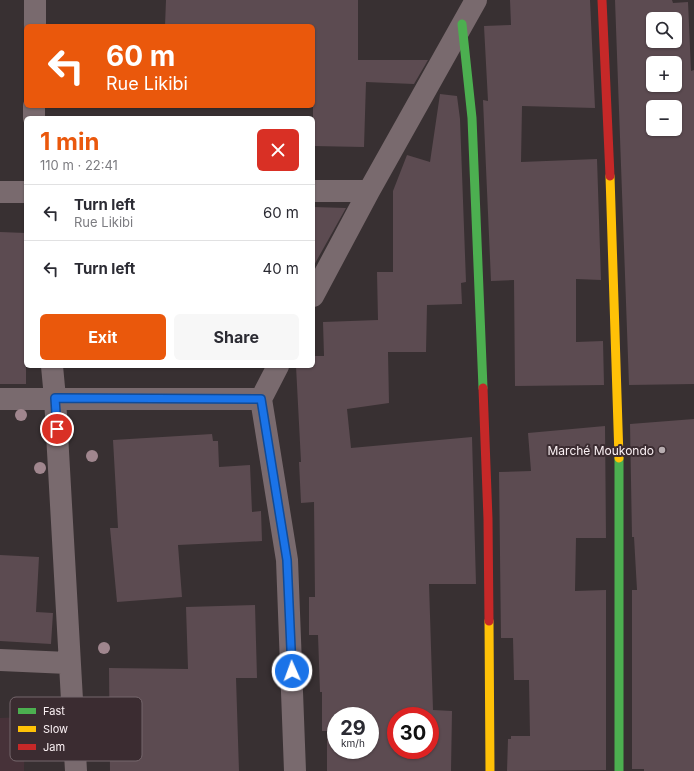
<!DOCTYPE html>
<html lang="en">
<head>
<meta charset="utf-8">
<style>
  body { margin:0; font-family:Inter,sans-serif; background:#f7f7f7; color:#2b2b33; height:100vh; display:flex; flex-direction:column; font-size:15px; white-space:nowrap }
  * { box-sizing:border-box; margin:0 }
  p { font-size:13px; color:#7c7c81 }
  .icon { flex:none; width:22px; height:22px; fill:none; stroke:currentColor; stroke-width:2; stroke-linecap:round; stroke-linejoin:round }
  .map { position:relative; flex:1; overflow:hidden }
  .details { position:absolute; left:24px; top:116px; width:291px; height:252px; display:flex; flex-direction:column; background:#fff; border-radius:6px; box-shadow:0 1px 3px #0004 }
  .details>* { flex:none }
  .top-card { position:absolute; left:24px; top:24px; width:291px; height:84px; border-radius:6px; box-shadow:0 1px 3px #0004; background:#ea580c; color:#fff; overflow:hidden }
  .tools { position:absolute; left:646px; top:12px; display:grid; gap:8px }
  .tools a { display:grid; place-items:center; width:36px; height:36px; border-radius:6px; background:#fff; box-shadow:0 1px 3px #0004; font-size:20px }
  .speed { position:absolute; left:327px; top:707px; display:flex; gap:8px; font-size:20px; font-weight:700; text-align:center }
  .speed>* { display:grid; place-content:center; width:52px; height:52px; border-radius:50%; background:#fff; box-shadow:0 1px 3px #0004; line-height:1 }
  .speed small { font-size:10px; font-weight:400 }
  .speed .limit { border:6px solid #d22; background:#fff; color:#111 }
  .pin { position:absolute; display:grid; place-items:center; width:34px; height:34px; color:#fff; margin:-17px; border:2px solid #fff; border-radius:50%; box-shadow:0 1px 4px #0007 }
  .me { position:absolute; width:44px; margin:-22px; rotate:358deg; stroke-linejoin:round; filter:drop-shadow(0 0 3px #0008) }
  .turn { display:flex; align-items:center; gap:14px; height:84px; padding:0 16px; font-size:18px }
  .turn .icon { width:52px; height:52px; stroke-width:2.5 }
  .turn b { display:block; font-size:28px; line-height:34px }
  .round { display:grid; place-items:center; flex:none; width:42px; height:42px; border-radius:6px; background:#f7f7f7 }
  .overview { display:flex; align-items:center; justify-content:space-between; height:68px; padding:0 16px }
  h1 { font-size:24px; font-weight:700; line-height:30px; color:#ea580c }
  .action { display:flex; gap:8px; margin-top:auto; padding:8px 16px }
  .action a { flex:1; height:46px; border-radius:6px; background:#ea580c; color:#fff; font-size:16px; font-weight:700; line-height:46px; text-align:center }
  .action a+a { background:#f7f7f7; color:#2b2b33 }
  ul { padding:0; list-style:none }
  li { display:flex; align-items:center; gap:12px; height:56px; padding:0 16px; border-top:1px solid #e1e1e2 }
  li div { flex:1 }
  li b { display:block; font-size:15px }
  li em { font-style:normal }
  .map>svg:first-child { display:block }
  .built { fill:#473239 }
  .building { fill:#5c4b51; fill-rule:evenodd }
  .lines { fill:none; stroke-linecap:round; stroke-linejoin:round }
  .street { stroke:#796a6e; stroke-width:22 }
  .fast { stroke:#4caf50; stroke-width:9 }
  .slow { stroke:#ffc107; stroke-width:9 }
  .jam { stroke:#c62828; stroke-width:9 }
  .tree { fill:#a0868e }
  .route-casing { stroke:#114b97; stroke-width:10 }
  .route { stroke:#1a73e8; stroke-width:7 }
  .poi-dot { fill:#b7adb0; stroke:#3b2c31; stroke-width:1.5 }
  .labels { text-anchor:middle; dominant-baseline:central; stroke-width:4; stroke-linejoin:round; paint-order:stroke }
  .poi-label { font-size:12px; fill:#fbf1f4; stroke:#3b2c31; text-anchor:end }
  .key { fill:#3b2c31; stroke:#75676c; stroke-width:1 }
  .key-label { font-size:11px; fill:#fbf1f4 }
</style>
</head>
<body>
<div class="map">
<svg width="694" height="771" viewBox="0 0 694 771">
  <rect width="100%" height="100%" fill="#383032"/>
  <!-- built -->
  <path class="built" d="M25,717l-1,54h-24v-53z"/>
  <!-- building -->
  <path class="building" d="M166,0h192v60h70l-14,24 -48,-2 -2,65 -51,-1v-120h-148z
    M510,0h80l5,108 -73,-2 -1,56 76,-3 4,121 -25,-1v63l27,-1 1,44 -89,1 -1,-106 -23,1 -8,-181 5,1 -4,-75 27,-1z
    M615,0h57l1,3 15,-1 3,69 3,-1v314l-65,1zM653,19h22v22h-22zM653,63h22v22h-22zM653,107h22v22h-22z
    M440,94l17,2 3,23 6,163 -5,1 1,21 -35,1 -1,47h-38l1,51 -42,6 4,39 121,-11 4,147h-47l4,126 19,1 -1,60h-124v-40h-5v-39h-2l-2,-57h-9v-38h6l-1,-95 -13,1 -2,-41h2l-5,-96h17v-10h11l-1,-34 55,-2 -1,-48h16v-81l14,-36 23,7zM336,716h34v34h-34zM396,716h34v34h-34z
    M313,207l33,1 -33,59z
    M0,232l26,1v151h-26z
    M694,419v352h-50v-2h-12v-179h5l-3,-53h-2l-2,-113z
    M605,426l1,112h-30l-1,53 31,-1v180l-99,1 1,-32h3v-3h19l-1,-56h-15l-1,-42h-12l-2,-166 32,-1 -3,-38z
    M212,434l1,7h5l1,26 31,-2 2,47 9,-1 1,30 -84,4 4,52 -65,5 -7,-74h8l-5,-88z
    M0,555l39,2 -3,55 17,1 -2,31 -51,-3z
    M255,605l2,73h-21l3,93h-129l-1,-103 79,1 -2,-62z"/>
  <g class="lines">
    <!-- street -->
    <path class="street" d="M35,26v-26
      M34,118v-12
      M313,191h56
      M0,192h26
      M313,296l56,-105 107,-191
      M52,366l3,32 21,373
      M278,366l-17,33 26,161 8,211
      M0,399h261
      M0,660l68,3"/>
    <!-- fast -->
    <path class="fast" d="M462,24l10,94 11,270
      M619,458v313"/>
    <!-- slow -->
    <path class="slow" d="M610,176l9,282
      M489,621l1,150"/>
    <!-- jam -->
    <path class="jam" d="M602,0l8,176
      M483,388l5,131 1,102"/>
  </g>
  <!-- trees -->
  <g class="tree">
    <circle cx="21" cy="415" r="6"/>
    <circle cx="92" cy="456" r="6"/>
    <circle cx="40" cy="468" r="6"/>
    <circle cx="104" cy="648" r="6"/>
  </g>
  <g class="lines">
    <defs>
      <path id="route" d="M57,429l-2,-31 206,1 26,161 5,111"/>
    </defs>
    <!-- route casing -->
    <use href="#route" class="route-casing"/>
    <!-- route -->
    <use href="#route" class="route"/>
  </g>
  <!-- markers -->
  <circle class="poi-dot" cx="662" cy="450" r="4"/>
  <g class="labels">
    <!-- poi labels -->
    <g class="poi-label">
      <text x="654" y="450">Marché Moukondo</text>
    </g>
  </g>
  <!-- legend -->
  <rect x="10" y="697" width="132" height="64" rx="6" class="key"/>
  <rect x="18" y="708" width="18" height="6" fill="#4caf50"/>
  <rect x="18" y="726" width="18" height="6" fill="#ffc107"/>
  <rect x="18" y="744" width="18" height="6" fill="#c62828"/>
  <g class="key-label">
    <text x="43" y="715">Fast</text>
    <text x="43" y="733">Slow</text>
    <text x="43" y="751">Jam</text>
  </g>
</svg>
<div class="tools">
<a><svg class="icon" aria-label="search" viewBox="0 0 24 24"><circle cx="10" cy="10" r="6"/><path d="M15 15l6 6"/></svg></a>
<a>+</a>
<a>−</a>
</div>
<div class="speed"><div>29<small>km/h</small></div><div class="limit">30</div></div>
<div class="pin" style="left:57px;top:429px;background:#d93025"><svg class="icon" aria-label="arrive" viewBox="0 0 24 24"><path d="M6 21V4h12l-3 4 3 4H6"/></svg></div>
<svg class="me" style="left:292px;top:671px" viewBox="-20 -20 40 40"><circle r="17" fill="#1a73e8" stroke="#fff" stroke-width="3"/><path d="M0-11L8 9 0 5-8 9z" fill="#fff"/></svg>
<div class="top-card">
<div class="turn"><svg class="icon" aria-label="left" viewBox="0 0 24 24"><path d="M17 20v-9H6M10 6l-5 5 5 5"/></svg><div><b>60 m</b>Rue Likibi</div></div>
</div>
<section class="details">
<div class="overview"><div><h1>1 min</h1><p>110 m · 22:41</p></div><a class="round" style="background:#d93025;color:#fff"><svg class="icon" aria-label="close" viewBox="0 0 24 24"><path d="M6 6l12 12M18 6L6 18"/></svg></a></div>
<ul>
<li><svg class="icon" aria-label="left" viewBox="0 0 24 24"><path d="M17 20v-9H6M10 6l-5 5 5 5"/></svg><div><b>Turn left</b><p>Rue Likibi</p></div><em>60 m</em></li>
<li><svg class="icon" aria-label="left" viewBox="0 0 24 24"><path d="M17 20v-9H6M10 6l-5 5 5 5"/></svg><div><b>Turn left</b></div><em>40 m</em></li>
</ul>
<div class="action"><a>Exit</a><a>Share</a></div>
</section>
</div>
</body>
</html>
